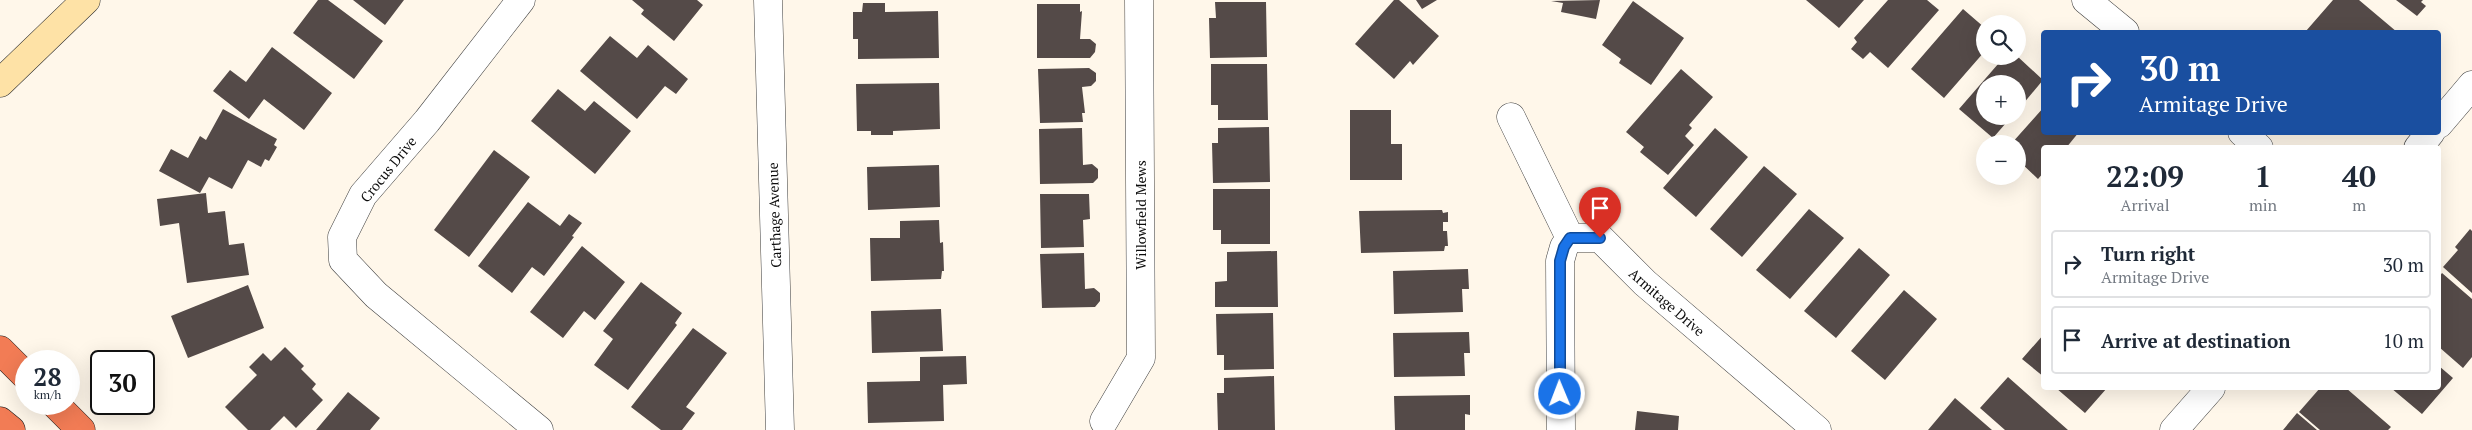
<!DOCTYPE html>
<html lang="en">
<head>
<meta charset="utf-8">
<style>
  body { margin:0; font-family:"PT Serif",serif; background:#f6f6f7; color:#1f2937; height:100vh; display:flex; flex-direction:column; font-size:19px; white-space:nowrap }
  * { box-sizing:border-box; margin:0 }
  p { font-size:16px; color:#747a83 }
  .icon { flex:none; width:28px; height:28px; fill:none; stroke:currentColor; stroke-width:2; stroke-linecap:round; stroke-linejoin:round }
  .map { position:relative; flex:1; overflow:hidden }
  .drawer { position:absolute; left:2041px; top:145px; width:400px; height:245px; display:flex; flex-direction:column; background:#fff; border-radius:5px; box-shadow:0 5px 20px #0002 }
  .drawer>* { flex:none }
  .top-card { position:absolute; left:2041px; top:30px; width:400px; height:105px; border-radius:5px; box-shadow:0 5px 20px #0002; background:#1a4fa0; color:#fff; overflow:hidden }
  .fabs { position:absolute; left:1976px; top:15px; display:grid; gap:10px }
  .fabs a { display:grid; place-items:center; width:50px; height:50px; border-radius:50%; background:#fff; box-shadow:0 5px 20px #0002; font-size:25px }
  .speed { position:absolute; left:15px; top:350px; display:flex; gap:10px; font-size:25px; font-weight:700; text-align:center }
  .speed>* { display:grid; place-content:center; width:65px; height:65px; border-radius:50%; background:#fff; box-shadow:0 5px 20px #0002; line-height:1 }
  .speed small { font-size:12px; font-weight:400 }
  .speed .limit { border:2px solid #111; border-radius:8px; background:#fff; color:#111 }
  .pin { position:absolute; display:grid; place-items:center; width:42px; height:42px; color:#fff; margin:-51px -21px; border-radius:50% 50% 50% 0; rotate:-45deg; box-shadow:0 0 5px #0007 }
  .pin .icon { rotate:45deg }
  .me { position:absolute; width:55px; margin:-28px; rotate:359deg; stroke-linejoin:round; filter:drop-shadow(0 0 4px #0008) }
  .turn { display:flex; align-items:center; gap:18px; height:105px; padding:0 15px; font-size:22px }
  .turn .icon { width:65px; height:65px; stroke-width:2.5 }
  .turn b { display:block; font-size:35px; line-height:42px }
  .eta { display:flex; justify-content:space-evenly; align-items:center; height:85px; text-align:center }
  .eta b { font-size:30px; font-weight:600; line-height:35px }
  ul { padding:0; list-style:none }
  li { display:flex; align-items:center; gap:15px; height:68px; margin:0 10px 8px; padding:0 5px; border:2px solid #e0e1e3; border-radius:5px }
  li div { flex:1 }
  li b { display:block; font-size:19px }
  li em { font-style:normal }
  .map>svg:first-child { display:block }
  .building { fill:#544a48 }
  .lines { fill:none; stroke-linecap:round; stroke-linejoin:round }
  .minor-casing { stroke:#3f3f3f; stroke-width:29 }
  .secondary-casing { stroke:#2e2e2e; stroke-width:29 }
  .motorway-casing { stroke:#1d1d1d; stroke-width:29 }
  .minor { stroke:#fff; stroke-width:28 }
  .secondary { stroke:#fee2a6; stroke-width:28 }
  .motorway { stroke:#f27c55; stroke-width:28 }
  .route-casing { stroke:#114b97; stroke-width:12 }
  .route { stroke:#1a73e8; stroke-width:9 }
  .labels { text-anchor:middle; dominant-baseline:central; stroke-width:5; stroke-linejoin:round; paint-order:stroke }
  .street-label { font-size:14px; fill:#0c0c0c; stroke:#fff }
</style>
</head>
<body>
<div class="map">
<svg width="2472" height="430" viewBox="0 0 2472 430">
  <rect width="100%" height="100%" fill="#fff7ea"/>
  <!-- building -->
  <path class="building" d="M318,0h10l55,41 -29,38 -61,-46z
    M353,0h51l-19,25z
    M632,0h65l6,5 -29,36 -33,-27 3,-4z
    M1394,0h5l40,36 -26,29 -3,-4 -16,18 -39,-35z
    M1416,0h21l-15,9z
    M1600,0l-4,19 -35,-7 2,-9 -12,-2z
    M1806,0h58l-25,28z
    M1888,0h39l12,10 -51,58 -18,-16 -7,7 -12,-10 6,-7 -3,-4z
    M2333,0h26l38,32h-89l-2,-1z
    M2396,0h27l-2,2 5,4 -9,10z
    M1633,1l51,37 -33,47 -32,-22 2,-4 -19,-14z
    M1215,2h51l1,55 -57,1 -1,-40h7z
    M863,3h22v9l53,-1 1,47 -81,1v-20h-5v-27h9z
    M1037,4h43v8l2,-1 -2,28h10l6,5 -1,8 -5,6h-53z
    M1963,9l22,19v23l-41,47 -33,-29z
    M610,36l27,22 11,-13 40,34 -12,15 -11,-8 -28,33 -57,-48z
    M272,47l60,46 -28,37 -40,-31 -15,20 -36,-28 17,-21 16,12z
    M2005,56h12l26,24 -25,30v-26h-33v32h27l-19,22 -34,-29z
    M1211,64h56l1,56h-50v-15h-7z
    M1089,68l7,5v8l-5,5 -9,1 3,26h-3l1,9 -43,1 -2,-54z
    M1681,69l32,28 -24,28 3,3 -7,8 9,9 -26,30 -28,-23 4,-5 -18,-15z
    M939,83l1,46 -47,2v4h-22v-4h-14l-1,-47z
    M558,89l27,22 9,-10 37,30 -36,43 -64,-53z
    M2044,107v25h35l-13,16h-22v24l-6,7 -20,-19v-16h-7z
    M223,109l54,30 -3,6 3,2 -8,14 -4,-2 -4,8 -13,-7 -16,29 -23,-12 -9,16 -41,-22 12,-22 17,9 12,-22 6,4z
    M1350,110h41v34h11v36h-52z
    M1269,127l1,55 -57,1 -1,-40h6v-15z
    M1082,128l1,37 9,-1 6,5v9l-5,5 -53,1 -1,-55z
    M1715,128l33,29 -52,60 -33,-29z
    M494,150l36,27 -61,80 -35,-27z
    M939,165l1,42 -72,3 -1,-43z
    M1764,166l33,28 -55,63 -32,-28z
    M1213,189h57v55h-49v-14h-8z
    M206,193l2,20 17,-2 4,34 15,-2 5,32 -62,8 -8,-60 -19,3 -3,-27z
    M1040,194h49l1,25 -7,1 1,27 -43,1z
    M528,202l32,24 9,-12 13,9 -10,13 2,1 -30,39 -12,-9 -20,26 -34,-27z
    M1809,209l35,29 -54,61 -34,-29z
    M1442,210l1,3 5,-1v10h-5v9h4l1,15h-3l-1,5 -83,2 -2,-42z
    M939,220l1,23 3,-1 1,29h-2l-1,8 -70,2 -1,-43h30v-17z
    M2470,229l2,2v62l-29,-26 15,-17 -3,-3z
    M582,246l43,36 -30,38 -11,-9 -21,27 -33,-26z
    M1859,248l31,27 -54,63 -32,-27z
    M1277,251l1,56h-63v-25l12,-1v-29z
    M1084,253l1,36 9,-1 6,5v8l-5,6 -53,1 -2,-54z
    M1468,269l1,20h-7l1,23 -69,2 -1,-43z
    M2442,273l30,26v58l-9,11 -24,-21v-70z
    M641,282l41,31 -7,10 2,2 -49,65 -34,-25 19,-26 -10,-8z
    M248,285l16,43 -76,30 -17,-42z
    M1904,290l33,29 -52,61 -34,-29z
    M941,309l2,42 -71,2 -1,-42z
    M1273,313l1,56 -50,1v-15h-7l-1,-41z
    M693,328l34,25 -41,54 9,6 -13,17h-21l-30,-23z
    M1469,332l1,21h-6l1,23 -71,1 -1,-44z
    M2044,334v43l-22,-18z
    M285,347l19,19 -3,3 15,15 -4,5 11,11 -27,28 -12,-12 -14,14h-22l-23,-23 32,-32 -8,-8 14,-14 8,8z
    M966,356l1,28 -24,1 1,36 -76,2 -1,-41 53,-1v-24z
    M2439,366l14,12 -31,36 -31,-26h48z
    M1274,376l1,54h-57l-1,-37h7v-15z
    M2008,377l60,53h-63l-25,-22z
    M2056,388h51l-22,25z
    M2320,388h26l45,39 -3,3h-68l-21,-18z
    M348,392l32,26 -10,12h-54z
    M1470,395v20l-5,-1v16h-70l-1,-34z
    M1955,398l37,32h-64z
    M1637,411l42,5 -1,14h-43z
    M2297,413l20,17h-34z"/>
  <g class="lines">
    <defs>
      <path id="minor" d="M521,0l-94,121 -64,74 -21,42 1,23 33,35 163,135
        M768,0l12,430
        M2086,0l39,32
        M1511,117l59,121
        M2439,124l33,-39
        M2242,132l17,16
        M2418,148l13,-16
        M1104,421l37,-63 -2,-358
        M1561,430l-1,-169 4,-14 6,-9h30l45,45 172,147
        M2174,430l37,-42"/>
      <path id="secondary" d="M0,83l86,-83"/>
      <path id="motorway" d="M0,350l26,26
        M55,404l26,26
        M0,421l11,9"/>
    </defs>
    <!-- minor casing -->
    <use href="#minor" class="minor-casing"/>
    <!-- secondary casing -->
    <use href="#secondary" class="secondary-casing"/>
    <!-- motorway casing -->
    <use href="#motorway" class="motorway-casing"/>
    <!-- minor -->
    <use href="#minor" class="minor"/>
    <!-- secondary -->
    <use href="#secondary" class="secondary"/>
    <!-- motorway -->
    <use href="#motorway" class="motorway"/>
  </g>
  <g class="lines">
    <defs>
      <path id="route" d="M1560,394v-133l4,-14 6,-9h30"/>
    </defs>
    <!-- route casing -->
    <use href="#route" class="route-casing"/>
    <!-- route -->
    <use href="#route" class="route"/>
  </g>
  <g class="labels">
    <!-- street labels -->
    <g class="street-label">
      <text transform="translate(388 169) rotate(-51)">Crocus Drive</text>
      <text transform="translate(774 215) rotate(-92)">Carthage Avenue</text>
      <text transform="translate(1140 215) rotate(-90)">Willowfield Mews</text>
      <text transform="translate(1667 302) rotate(41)">Armitage Drive</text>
    </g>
  </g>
</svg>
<div class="fabs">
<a><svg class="icon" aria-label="search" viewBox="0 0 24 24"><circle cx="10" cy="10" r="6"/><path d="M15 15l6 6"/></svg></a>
<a>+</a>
<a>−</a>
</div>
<div class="speed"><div>28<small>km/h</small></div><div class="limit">30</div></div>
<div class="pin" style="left:1600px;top:238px;background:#d93025"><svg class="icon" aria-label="arrive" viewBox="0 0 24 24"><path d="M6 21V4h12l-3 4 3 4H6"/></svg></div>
<svg class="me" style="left:1560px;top:394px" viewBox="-20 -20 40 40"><circle r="17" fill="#1a73e8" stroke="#fff" stroke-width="3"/><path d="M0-11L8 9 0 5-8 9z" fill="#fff"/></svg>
<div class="top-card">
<div class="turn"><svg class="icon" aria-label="right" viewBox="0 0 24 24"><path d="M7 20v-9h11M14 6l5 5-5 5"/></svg><div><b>30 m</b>Armitage Drive</div></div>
</div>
<section class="drawer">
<div class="eta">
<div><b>22:09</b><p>Arrival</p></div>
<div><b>1</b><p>min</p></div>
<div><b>40</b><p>m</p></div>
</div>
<ul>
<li><svg class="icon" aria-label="right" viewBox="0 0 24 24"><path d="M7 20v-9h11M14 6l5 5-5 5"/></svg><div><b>Turn right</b><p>Armitage Drive</p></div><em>30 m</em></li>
<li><svg class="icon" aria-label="arrive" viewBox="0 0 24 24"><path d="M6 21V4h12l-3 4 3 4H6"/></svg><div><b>Arrive at destination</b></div><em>10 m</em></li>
</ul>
</section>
</div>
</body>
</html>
